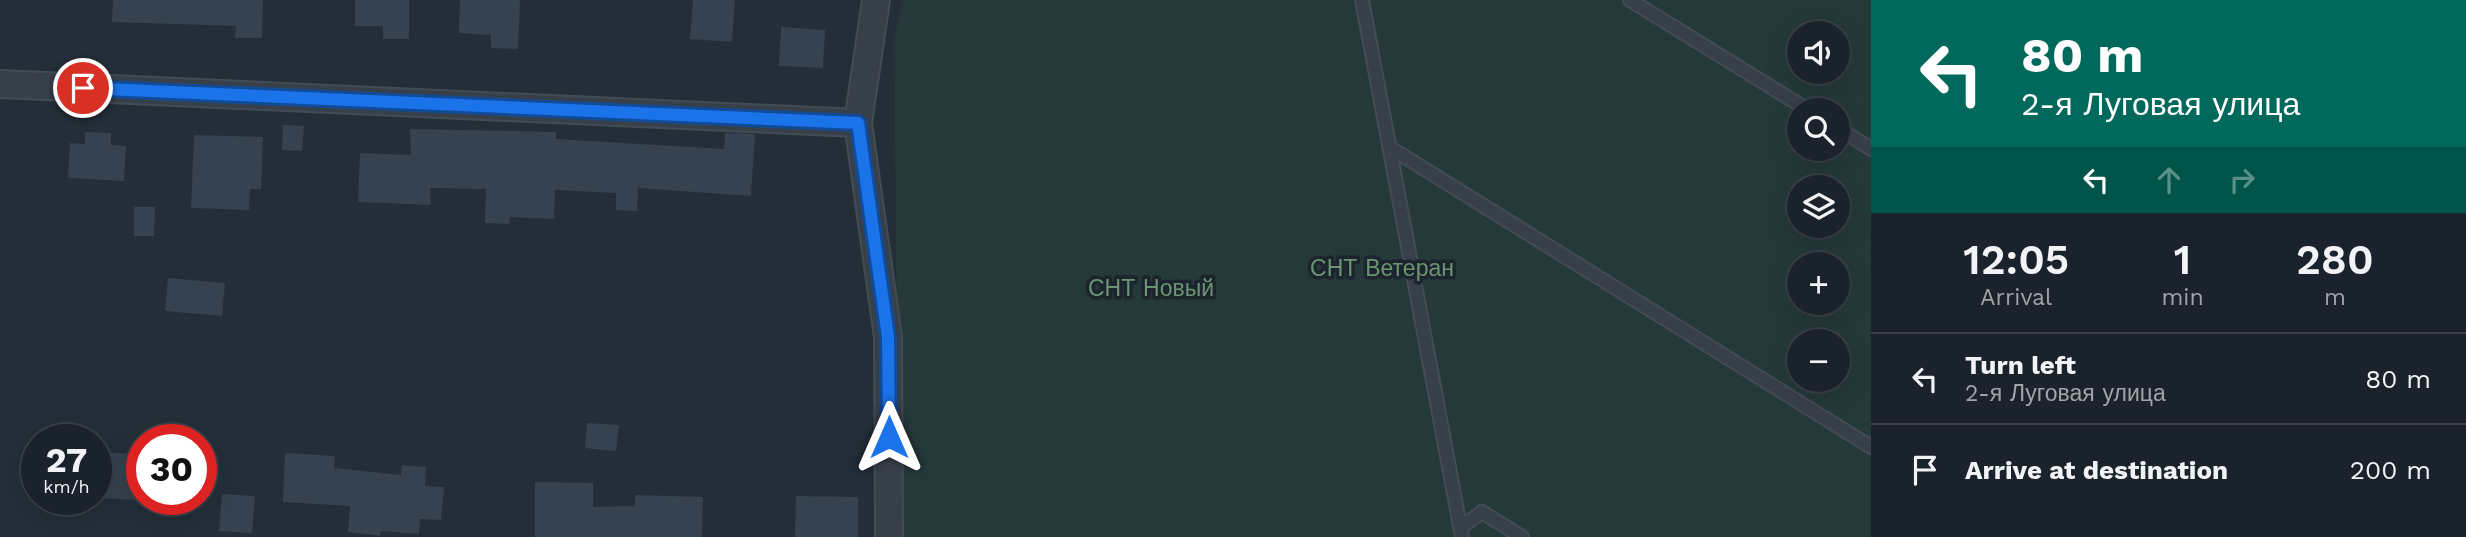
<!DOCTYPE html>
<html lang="en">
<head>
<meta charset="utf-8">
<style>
  body { margin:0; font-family:"Work Sans",sans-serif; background:#232a33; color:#f1f3f6; height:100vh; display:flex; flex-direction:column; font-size:26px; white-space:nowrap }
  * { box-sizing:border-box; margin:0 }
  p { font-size:23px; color:#9fa4a9 }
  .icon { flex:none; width:38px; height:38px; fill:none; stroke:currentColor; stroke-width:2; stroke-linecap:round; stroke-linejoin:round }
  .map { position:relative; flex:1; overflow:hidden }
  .details { display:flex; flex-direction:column; background:#1a222b; width:595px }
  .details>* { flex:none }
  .banner { background:#00695c; color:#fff; overflow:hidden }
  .buttons { position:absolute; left:1787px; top:21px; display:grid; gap:14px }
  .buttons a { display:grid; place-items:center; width:63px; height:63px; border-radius:50%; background:#1a222b; box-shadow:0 7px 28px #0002,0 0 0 2px #383f47; font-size:35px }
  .speed { position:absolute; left:21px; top:424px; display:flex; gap:14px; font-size:35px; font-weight:700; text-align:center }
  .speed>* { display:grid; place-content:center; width:91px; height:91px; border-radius:50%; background:#1a222b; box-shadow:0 7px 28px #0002,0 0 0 2px #383f47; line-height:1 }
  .speed small { font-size:18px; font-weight:400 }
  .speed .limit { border:10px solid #d22; background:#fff; color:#111 }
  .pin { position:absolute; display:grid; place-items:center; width:60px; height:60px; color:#fff; margin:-30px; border:4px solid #fff; border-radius:50%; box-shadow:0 2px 7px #0007 }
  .me { position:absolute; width:77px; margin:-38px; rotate:0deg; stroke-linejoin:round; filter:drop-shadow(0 0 5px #0008) }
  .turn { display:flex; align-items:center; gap:24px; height:147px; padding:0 35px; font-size:32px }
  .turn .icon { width:91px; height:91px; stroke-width:2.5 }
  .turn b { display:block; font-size:49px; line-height:60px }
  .lanes { display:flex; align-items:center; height:66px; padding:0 35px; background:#0003; justify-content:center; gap:35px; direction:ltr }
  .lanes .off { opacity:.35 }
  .eta { display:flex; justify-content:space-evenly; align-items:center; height:119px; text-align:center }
  .eta b { font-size:42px; font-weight:600; line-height:49px }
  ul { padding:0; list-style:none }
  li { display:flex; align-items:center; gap:21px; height:91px; padding:0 35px; border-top:2px solid #383f47 }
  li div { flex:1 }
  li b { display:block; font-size:26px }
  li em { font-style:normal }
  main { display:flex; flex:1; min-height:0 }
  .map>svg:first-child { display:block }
  .green { fill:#25383a; fill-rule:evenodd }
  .building { fill:#36424f }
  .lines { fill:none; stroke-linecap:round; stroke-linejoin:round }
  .lane-casing { stroke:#434b55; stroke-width:16 }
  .street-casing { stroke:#434b55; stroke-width:30 }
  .lane { stroke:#373f49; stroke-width:12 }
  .street { stroke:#373f49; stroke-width:26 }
  .route-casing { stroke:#114b97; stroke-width:18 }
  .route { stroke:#1a73e8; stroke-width:12 }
  .labels { text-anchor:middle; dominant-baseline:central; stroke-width:7; stroke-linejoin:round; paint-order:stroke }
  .park-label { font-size:23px; fill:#6b9572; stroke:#1c242e }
</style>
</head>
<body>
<main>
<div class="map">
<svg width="1871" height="537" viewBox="0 0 1871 537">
  <rect width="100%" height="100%" fill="#232e39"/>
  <!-- green -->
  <path class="green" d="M903,0h968v537h-972l-5,-497zM1799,33h39v39h-39zM1799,110h39v39h-39zM1799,187h39v39h-39zM1799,264h39v39h-39zM1799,341h39v39h-39z"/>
  <!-- building -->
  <path class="building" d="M113,0h150l-1,38h-27l1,-12 -124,-4z
    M355,0h54v39h-26v-13h-28z
    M460,0h60l-2,49 -27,-1v-13l-32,-2z
    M693,0h42l-3,42 -42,-3z
    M781,27l44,3 -2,38 -44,-2z
    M283,125l21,1 -2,25 -20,-1z
    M410,129l146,3v7l168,10 1,-16 30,1 -4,62 -113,-8 -1,23 -21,-1v-17l-61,-3 -1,29 -44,-2 -1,7 -24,-1 1,-34 -56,-1 1,17 -73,-3 2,-49 51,2z
    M85,132l26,1v12l15,1 -2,35 -56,-3 2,-35 15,1z
    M194,135l69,2 -2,52h-11l-1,21 -58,-2z
    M134,207h21l-1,29h-20z
    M168,278l57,5 -3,33 -57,-5z
    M587,423l32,2 -3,26 -31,-3z
    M96,452l46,2 -2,46 -44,-2z
    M285,453l50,3 -1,12 67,7 1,-10 24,2 -1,19 19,1 -3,33 -21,-1 -1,15 -38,-3 -1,5 -32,-4 2,-26 -67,-4z
    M535,482l58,1v24l42,-1v-11l68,2 -1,40h-167z
    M222,494l33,2 -3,37 -33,-2z
    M796,496l62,1v40h-63z"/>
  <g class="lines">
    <defs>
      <path id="lane" d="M1362,0l100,537
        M1630,0l178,110
        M1838,128l33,21
        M1389,147l482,300
        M1460,528l22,-16 40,25"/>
      <path id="street" d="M876,0l-18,123 30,214 1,200
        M0,84l858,39"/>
    </defs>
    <!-- lane casing -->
    <use href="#lane" class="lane-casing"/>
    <!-- street casing -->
    <use href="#street" class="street-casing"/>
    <!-- lane -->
    <use href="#lane" class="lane"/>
    <!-- street -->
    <use href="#street" class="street"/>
  </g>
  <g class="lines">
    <defs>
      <path id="route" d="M83,88l775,35 30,214 1,100"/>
    </defs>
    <!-- route casing -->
    <use href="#route" class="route-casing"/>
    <!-- route -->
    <use href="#route" class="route"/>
  </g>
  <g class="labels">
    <!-- park labels -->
    <g class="park-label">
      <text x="1382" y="268">СНТ Ветеран</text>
      <text x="1151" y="288">СНТ Новый</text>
    </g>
  </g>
</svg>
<div class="buttons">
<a><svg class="icon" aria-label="sound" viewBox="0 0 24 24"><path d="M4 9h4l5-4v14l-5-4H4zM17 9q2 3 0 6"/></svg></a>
<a><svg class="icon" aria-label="search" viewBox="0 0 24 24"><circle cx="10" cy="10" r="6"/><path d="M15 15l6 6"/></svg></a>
<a><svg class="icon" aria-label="layers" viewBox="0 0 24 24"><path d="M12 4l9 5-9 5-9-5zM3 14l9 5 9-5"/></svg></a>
<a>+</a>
<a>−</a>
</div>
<div class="speed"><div>27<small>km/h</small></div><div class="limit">30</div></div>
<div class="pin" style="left:83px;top:88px;background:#d93025"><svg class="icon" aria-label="arrive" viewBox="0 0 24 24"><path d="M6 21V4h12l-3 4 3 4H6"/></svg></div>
<svg class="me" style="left:889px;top:437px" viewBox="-20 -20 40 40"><path d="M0-17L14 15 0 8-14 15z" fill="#1a73e8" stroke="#fff" stroke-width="4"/></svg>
</div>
<section class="details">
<div class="banner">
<div class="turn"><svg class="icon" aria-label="left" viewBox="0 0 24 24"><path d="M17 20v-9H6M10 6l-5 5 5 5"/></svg><div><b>80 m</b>2-я Луговая улица</div></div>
<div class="lanes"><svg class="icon" aria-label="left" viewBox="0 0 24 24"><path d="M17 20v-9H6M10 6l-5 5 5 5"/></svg><svg class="icon off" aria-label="ahead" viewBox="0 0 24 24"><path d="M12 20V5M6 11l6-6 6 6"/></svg><svg class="icon off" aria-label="right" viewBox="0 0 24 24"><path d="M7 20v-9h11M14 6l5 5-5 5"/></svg></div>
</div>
<div class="eta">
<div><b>12:05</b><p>Arrival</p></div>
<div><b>1</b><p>min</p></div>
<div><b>280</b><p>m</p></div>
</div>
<ul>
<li><svg class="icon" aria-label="left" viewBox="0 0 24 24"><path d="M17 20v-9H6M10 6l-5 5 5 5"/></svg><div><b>Turn left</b><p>2-я Луговая улица</p></div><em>80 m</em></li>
<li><svg class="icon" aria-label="arrive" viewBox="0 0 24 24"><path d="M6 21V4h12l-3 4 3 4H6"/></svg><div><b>Arrive at destination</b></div><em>200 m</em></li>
</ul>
</section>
</main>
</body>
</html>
